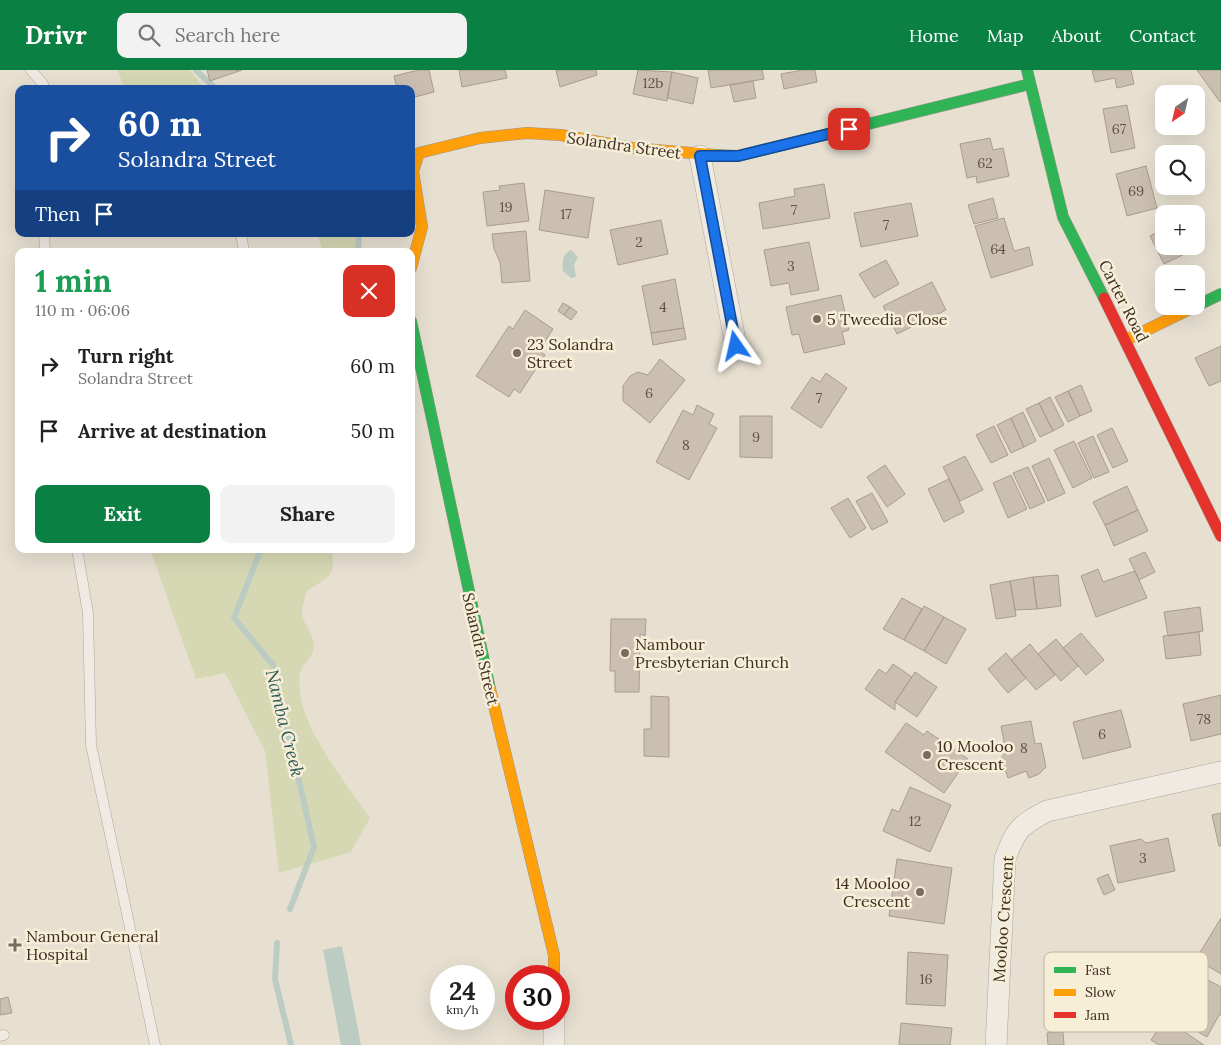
<!DOCTYPE html>
<html lang="en">
<head>
<meta charset="utf-8">
<style>
  body { margin:0; font-family:Lora,serif; background:#f2f2f2; color:#222; height:100vh; display:flex; flex-direction:column; font-size:19px; white-space:nowrap }
  * { box-sizing:border-box; margin:0 }
  p { font-size:16px; color:#767676 }
  .icon { flex:none; width:28px; height:28px; fill:none; stroke:currentColor; stroke-width:2; stroke-linecap:round; stroke-linejoin:round }
  .map { position:relative; flex:1; overflow:hidden }
  .panel { position:absolute; left:15px; top:178px; width:400px; height:305px; display:flex; flex-direction:column; background:#fff; border-radius:10px; box-shadow:0 5px 20px #0002 }
  .panel>* { flex:none }
  .hud { position:absolute; left:15px; top:15px; width:400px; height:152px; border-radius:10px; box-shadow:0 5px 20px #0002; background:#1a4fa0; color:#fff; overflow:hidden }
  .needle { width:32px; rotate:214deg }
  .buttons { position:absolute; left:1155px; top:15px; display:grid; gap:10px }
  .buttons a { display:grid; place-items:center; width:50px; height:50px; border-radius:10px; background:#fff; box-shadow:0 5px 20px #0002; font-size:25px }
  .speed { position:absolute; left:430px; top:895px; display:flex; gap:10px; font-size:25px; font-weight:700; text-align:center }
  .speed>* { display:grid; place-content:center; width:65px; height:65px; border-radius:50%; background:#fff; box-shadow:0 5px 20px #0002; line-height:1 }
  .speed small { font-size:12px; font-weight:400 }
  .speed .limit { border:8px solid #d22; background:#fff; color:#111 }
  .pin { position:absolute; display:grid; place-items:center; width:42px; height:42px; color:#fff; margin:-21px; border-radius:10px; box-shadow:0 2px 8px #0006 }
  .me { position:absolute; width:55px; margin:-28px; rotate:349deg; stroke-linejoin:round; filter:drop-shadow(0 0 4px #0008) }
  .turn { display:flex; align-items:center; gap:18px; height:105px; padding:0 20px; font-size:22px }
  .turn .icon { width:65px; height:65px; stroke-width:2.5 }
  .turn b { display:block; font-size:35px; line-height:42px }
  .then { display:flex; align-items:center; height:48px; padding:0 20px; background:#0003; gap:10px; font-size:19px }
  .round { display:grid; place-items:center; flex:none; width:52px; height:52px; border-radius:10px; background:#f2f2f2 }
  .headline { display:flex; align-items:center; justify-content:space-between; height:85px; padding:0 20px }
  h1 { font-size:30px; font-weight:700; line-height:38px; color:#1e9e55 }
  .action { display:flex; gap:10px; margin-top:auto; padding:10px 20px }
  .action a { flex:1; height:58px; border-radius:10px; background:#0b8043; color:#fff; font-size:20px; font-weight:700; line-height:58px; text-align:center }
  .action a+a { background:#f2f2f2; color:#222 }
  ul { padding:0; list-style:none }
  li { display:flex; align-items:center; gap:15px; height:65px; padding:0 20px }
  li div { flex:1 }
  li b { display:block; font-size:19px }
  li em { font-style:normal }
  header { display:flex; align-items:center; gap:30px; box-sizing:border-box; height:70px; padding:0 25px; background:#0b8043; color:#fff }
  header strong { font-size:24px }
  nav { display:flex; gap:28px; margin-inline-start:auto; font-size:18px }
  .search { width:350px; height:45px; background:#f2f2f2; display:flex; align-items:center; gap:12px; box-sizing:border-box; padding:0 18px; border-radius:10px; color:#767676; font-size:19px }
  .map>svg:first-child { display:block }
  .green { fill:#d6d7b3 }
  .water { fill:#bcccc2 }
  .lines { fill:none; stroke-linecap:round; stroke-linejoin:round }
  .stream { stroke:#bcccc2; stroke-width:6 }
  .building { fill:#cbbfb2; stroke:#a89c90 }
  .lane-casing { stroke:#ada599; stroke-width:11 }
  .street-casing { stroke:#ada599; stroke-width:22 }
  .fast-casing { stroke:#9c958a; stroke-width:12 }
  .slow-casing { stroke:#9c958a; stroke-width:12 }
  .jam-casing { stroke:#9c958a; stroke-width:12 }
  .lane { stroke:#efebe3; stroke-width:10 }
  .street { stroke:#efebe3; stroke-width:21 }
  .fast { stroke:#30b455; stroke-width:11 }
  .slow { stroke:#ff9f0a; stroke-width:11 }
  .jam { stroke:#e5322d; stroke-width:11 }
  .route-casing { stroke:#114b97; stroke-width:12 }
  .route { stroke:#1a73e8; stroke-width:9 }
  .poi-dot { fill:#786c5e; stroke:#f7eed8; stroke-width:2 }
  .labels { text-anchor:middle; dominant-baseline:central; stroke-width:5; stroke-linejoin:round; paint-order:stroke }
  .number-label { font-size:14px; fill:#605244 }
  .street-label { font-size:16px; fill:#3d2e20; stroke:#f7eed8 }
  .poi-label { font-size:16px; fill:#3d2e20; stroke:#f7eed8; text-anchor:start }
  .water-label { font-size:18px; font-style:italic; fill:#2f5d5a; stroke:#f7eed8 }
  .key { fill:#f7eed8; stroke:#bfb4a1; stroke-width:1 }
  .key-label { font-size:14px; fill:#3d2e20 }
</style>
</head>
<body>
<header>
<strong>Drivr</strong>
<div class="search"><svg class="icon" aria-label="search" viewBox="0 0 24 24"><circle cx="10" cy="10" r="6"/><path d="M15 15l6 6"/></svg>Search here</div>
<nav><a>Home</a><a>Map</a><a>About</a><a>Contact</a></nav>
</header>
<div class="map">
<svg width="1221" height="975" viewBox="0 0 1221 975">
  <rect width="100%" height="100%" fill="#e7e0d1"/>
  <!-- green -->
  <path class="green" d="M118,0h72l14,19h-80z
    M317,164h38l2,17h-34z
    M150,479h182c4,30 -4,27 -26,43 -1,7 -5,16 -4,23 2,10 13,21 12,32 0,10 -12,16 -14,26 -8,46 45,108 70,145l-19,34 -72,21 -14,-122 -40,-78 -29,6z"/>
  <!-- water -->
  <path class="water" d="M571,180l7,7 -4,8 2,12 -5,1 -8,-7c-1,-9 -1,-17 8,-21z
    M342,876l19,99h-20l-18,-95z"/>
  <g class="lines">
    <!-- stream -->
    <path class="stream" d="M196,0l20,19
      M358,181l1,-17
      M261,479l-27,69 39,47 41,182 -24,62
      M277,873l-2,36 16,66"/>
  </g>
  <!-- building -->
  <path class="building" d="M207,0h35l-32,11z
    M419,0h10l5,22 -23,6v-9h-14l-3,-13z
    M459,0h46l2,8 -45,9z
    M556,0h40l1,5 -37,12z
    M638,0l34,2 -5,29 -34,-7z
    M708,0h54l2,9 -53,9z
    M803,0h12l2,12 -33,7 -3,-15z
    M1092,0h39l3,14 -17,4 -2,-10 -20,4z
    M1197,0h24v31l-1,1z
    M672,2l26,6 -5,26 -26,-6z
    M753,11l3,17 -22,4 -4,-17z
    M1127,35l8,43 -24,5 -8,-44z
    M990,68l3,12 10,-2 6,28 -32,7 -1,-7 -9,2 -7,-34z
    M1146,96l11,42 -30,8 -11,-42z
    M524,113l5,38 -42,5 -4,-34 17,-2 -1,-4z
    M824,114l6,34 -67,11 -4,-26 36,-7 -1,-7z
    M545,120l49,8 -6,40 -49,-8z
    M993,128l5,20 -24,6 -6,-19z
    M911,133l7,33 -57,11 -7,-34z
    M1004,148l10,33 15,-4 4,18 -42,13 -16,-52z
    M661,150l7,34 -50,11 -8,-35z
    M1164,159v17h32v-15l7,14 -39,19 -14,-28z
    M526,161l4,50 -28,2 -2,-21 -6,-13 -2,-15z
    M809,172l10,48 -28,5 -2,-12 -18,3 -7,-36z
    M886,190l13,24 -25,14 -15,-24z
    M675,209l9,49 -33,5 -9,-47z
    M932,212l14,28 -49,24 -14,-28z
    M841,225l8,35 -7,2 3,12 -41,9 -5,-19 -7,1 -6,-28z
    M563,233l7,4 -6,8 -6,-4z
    M570,237l7,5 -6,8 -7,-5z
    M525,240l28,19 -14,22 6,4 -25,38 -6,-4 -5,8 -33,-21 33,-50 4,3z
    M684,258l2,11 -33,6 -2,-12z
    M1221,276v35l-12,5 -14,-28z
    M660,289l25,21 -35,43 -27,-22v-15l7,-10 8,-4 10,3z
    M826,303l21,15 -26,40 -30,-20 21,-31 8,5z
    M1081,315l11,26 -12,5 -12,-25z
    M1068,321l12,25 -12,6 -13,-25z
    M1050,327l14,28 -11,6 -14,-28z
    M1039,333l14,28 -13,6 -14,-28z
    M697,335l17,9 -5,10 8,4 -28,52 -33,-18 27,-52 10,5z
    M1023,342l13,29 -12,6 -13,-29z
    M740,346h32v42l-32,-1z
    M1011,348l13,29 -13,6 -14,-28z
    M994,356l14,29 -17,8 -15,-28z
    M1112,358l16,33 -15,7 -16,-33z
    M1093,366l16,36 -15,6 -16,-35z
    M1074,371l18,37 -19,10 -19,-38z
    M965,386l18,34 -23,11 -17,-34z
    M1049,388l16,35 -17,8 -16,-35z
    M885,395l20,29 -18,13 -20,-30z
    M1028,397l17,35 -15,7 -17,-36z
    M1011,405l16,34 -19,9 -15,-35z
    M949,409l15,33 -20,10 -16,-33z
    M1127,416l11,24 -33,15 -12,-23z
    M872,423l16,29 -16,8 -16,-29z
    M848,428l18,30 -16,10 -19,-30z
    M1138,440l10,21 -34,15 -9,-21z
    M1145,482l10,20 -16,8 -10,-21z
    M1098,499l5,13 32,-11 12,27 -51,19 -15,-41z
    M1058,505l3,31 -24,3 -4,-32z
    M1033,507l4,32 -22,1 -5,-29z
    M1010,511l6,35 -20,3 -6,-34z
    M902,528l20,11 -18,31 -21,-11z
    M924,536l20,11 -20,34 -20,-11z
    M1200,537l3,24 -35,5 -4,-24z
    M944,547l22,12 -20,35 -22,-13z
    M611,549h35l-1,17 -5,-2 -1,58h-24v-21h-5z
    M1199,562l2,23 -35,4 -3,-23z
    M1081,563l23,27 -18,15 -23,-27z
    M1056,569l22,27 -17,15 -23,-27z
    M1030,574l25,31 -19,15 -25,-30z
    M1006,583l20,25 -18,15 -20,-24z
    M893,594l19,13 -17,25v8l-30,-21 14,-20 7,5z
    M915,602l22,15 -20,30 -22,-15z
    M1221,625v39l-30,7 -8,-37z
    M651,626l18,1v60l-25,-1v-27h7z
    M1121,640l10,37 -48,12 -10,-37z
    M1031,651l4,23 6,-1 5,24 -7,7 -10,4 -3,-7 -18,7 -7,-20 5,-6 -5,-26z
    M906,653l18,12 3,-4 41,28 -24,34 -59,-41z
    M910,717l41,18 -21,47 -47,-21 9,-22 7,3z
    M1221,743v33h-2l-7,-31z
    M1168,768l7,33 -57,12 -8,-37 31,-7 5,4z
    M897,789l55,9 -8,56 -55,-8z
    M1108,804l7,16 -11,5 -7,-16z
    M1221,848v56l-25,-15z
    M908,882l40,3 -3,51 -39,-2z
    M1208,910l13,7v28h-2l-12,22 -28,-16 10,-19 5,3z
    M8,927l4,16 -12,2v-16z
    M1165,949l39,26h-45l-8,-5z
    M901,953l51,5 -2,17h-51z
    M1063,962l1,13h-16l-1,-12z"/>
  <g class="lines">
    <defs>
      <path id="lane" d="M31,0l12,14 1,5
        M44,164l1,17
        M241,164l3,17
        M77,479l11,64 3,132 64,300
        M0,966l4,-1"/>
      <path id="street" d="M700,86l36,190
        M554,949v26
        M996,975l9,-186c11,-30 14,-33 42,-48l174,-39"/>
      <path id="fast" d="M1027,0l36,147 41,81
        M716,85l22,1 292,-72
        M1196,236l25,-12
        M411,251l79,368"/>
      <path id="slow" d="M411,198l11,-41 -9,-56 6,-18 61,-15 47,-5 34,2 71,13 84,7
        M1126,270l70,-34
        M490,619l64,266v21"/>
      <path id="jam" d="M1104,228l117,238"/>
    </defs>
    <!-- lane casing -->
    <use href="#lane" class="lane-casing"/>
    <!-- street casing -->
    <use href="#street" class="street-casing"/>
    <!-- fast casing -->
    <use href="#fast" class="fast-casing"/>
    <!-- slow casing -->
    <use href="#slow" class="slow-casing"/>
    <!-- jam casing -->
    <use href="#jam" class="jam-casing"/>
    <!-- lane -->
    <use href="#lane" class="lane"/>
    <!-- street -->
    <use href="#street" class="street"/>
    <!-- fast -->
    <use href="#fast" class="fast"/>
    <!-- slow -->
    <use href="#slow" class="slow"/>
    <!-- jam -->
    <use href="#jam" class="jam"/>
  </g>
  <g class="lines">
    <defs>
      <path id="route" d="M736,276l-36,-190h38l111,-27"/>
    </defs>
    <!-- route casing -->
    <use href="#route" class="route-casing"/>
    <!-- route -->
    <use href="#route" class="route"/>
  </g>
  <!-- markers -->
  <g class="poi-dot">
    <circle cx="817" cy="249" r="5"/>
    <circle cx="517" cy="283" r="5"/>
    <circle cx="625" cy="583" r="5"/>
    <circle cx="927" cy="685" r="5"/>
    <circle cx="920" cy="822" r="5"/>
    <path d="M12.5 867.5h5v5h5v5h-5v5h-5v-5h-5v-5h5z"/>
  </g>
  <g class="labels">
    <!-- number labels -->
    <g class="number-label">
      <text x="653" y="13">12b</text>
      <text x="1119" y="59">67</text>
      <text x="985" y="93">62</text>
      <text x="1136" y="121">69</text>
      <text x="506" y="137">19</text>
      <text x="794" y="140">7</text>
      <text x="566" y="144">17</text>
      <text x="886" y="155">7</text>
      <text x="639" y="172">2</text>
      <text x="998" y="179">64</text>
      <text x="791" y="196">3</text>
      <text x="663" y="237">4</text>
      <text x="649" y="323">6</text>
      <text x="819" y="328">7</text>
      <text x="756" y="367">9</text>
      <text x="686" y="375">8</text>
      <text x="1204" y="649">78</text>
      <text x="1102" y="664">6</text>
      <text x="1024" y="678">8</text>
      <text x="915" y="751">12</text>
      <text x="1143" y="788">3</text>
      <text x="926" y="909">16</text>
    </g>
    <!-- street labels -->
    <g class="street-label">
      <text transform="translate(624 75) rotate(8)">Solandra Street</text>
      <text transform="translate(1124 231) rotate(63)">Carter Road</text>
      <text transform="translate(481 579) rotate(77)">Solandra Street</text>
      <text transform="translate(1003 849) rotate(-86)">Mooloo Crescent</text>
    </g>
    <!-- poi labels -->
    <g class="poi-label">
      <text x="827" y="249">5 Tweedia Close</text>
      <text x="527" y="274">23 Solandra<tspan x="527" dy="18">Street</tspan></text>
      <text x="635" y="574">Nambour<tspan x="635" dy="18">Presbyterian Church</tspan></text>
      <text x="937" y="676">10 Mooloo<tspan x="937" dy="18">Crescent</tspan></text>
      <text x="910" y="813" text-anchor="end">14 Mooloo<tspan x="910" dy="18">Crescent</tspan></text>
      <text x="26" y="866">Nambour General<tspan x="26" dy="18">Hospital</tspan></text>
    </g>
    <!-- water labels -->
    <g class="water-label">
      <text transform="translate(285 653) rotate(76)">Namba Creek</text>
    </g>
  </g>
  <!-- legend -->
  <rect x="1044" y="882" width="164" height="80" rx="8" class="key"/>
  <rect x="1054" y="897" width="22" height="6" fill="#30b455"/>
  <rect x="1054" y="919" width="22" height="7" fill="#ff9f0a"/>
  <rect x="1054" y="942" width="22" height="6" fill="#e5322d"/>
  <g class="key-label">
    <text x="1085" y="905">Fast</text>
    <text x="1085" y="927">Slow</text>
    <text x="1085" y="950">Jam</text>
  </g>
</svg>
<div class="buttons">
<a><svg class="needle" viewBox="-14 -14 28 28"><path d="M0-13l5 13h-10z" fill="#e53935"/><path d="M0 13l5-13h-10z" fill="#767676"/></svg></a>
<a><svg class="icon" aria-label="search" viewBox="0 0 24 24"><circle cx="10" cy="10" r="6"/><path d="M15 15l6 6"/></svg></a>
<a>+</a>
<a>−</a>
</div>
<div class="speed"><div>24<small>km/h</small></div><div class="limit">30</div></div>
<div class="pin" style="left:849px;top:59px;background:#d93025"><svg class="icon" aria-label="arrive" viewBox="0 0 24 24"><path d="M6 21V4h12l-3 4 3 4H6"/></svg></div>
<svg class="me" style="left:736px;top:276px" viewBox="-20 -20 40 40"><path d="M0-17L14 15 0 8-14 15z" fill="#1a73e8" stroke="#fff" stroke-width="4"/></svg>
<div class="hud">
<div class="turn"><svg class="icon" aria-label="right" viewBox="0 0 24 24"><path d="M7 20v-9h11M14 6l5 5-5 5"/></svg><div><b>60 m</b>Solandra Street</div></div>
<div class="then">Then<svg class="icon" aria-label="arrive" viewBox="0 0 24 24"><path d="M6 21V4h12l-3 4 3 4H6"/></svg></div>
</div>
<section class="panel">
<div class="headline"><div><h1>1 min</h1><p>110 m · 06:06</p></div><a class="round" style="background:#d93025;color:#fff"><svg class="icon" aria-label="close" viewBox="0 0 24 24"><path d="M6 6l12 12M18 6L6 18"/></svg></a></div>
<ul>
<li><svg class="icon" aria-label="right" viewBox="0 0 24 24"><path d="M7 20v-9h11M14 6l5 5-5 5"/></svg><div><b>Turn right</b><p>Solandra Street</p></div><em>60 m</em></li>
<li><svg class="icon" aria-label="arrive" viewBox="0 0 24 24"><path d="M6 21V4h12l-3 4 3 4H6"/></svg><div><b>Arrive at destination</b></div><em>50 m</em></li>
</ul>
<div class="action"><a>Exit</a><a>Share</a></div>
</section>
</div>
</body>
</html>
